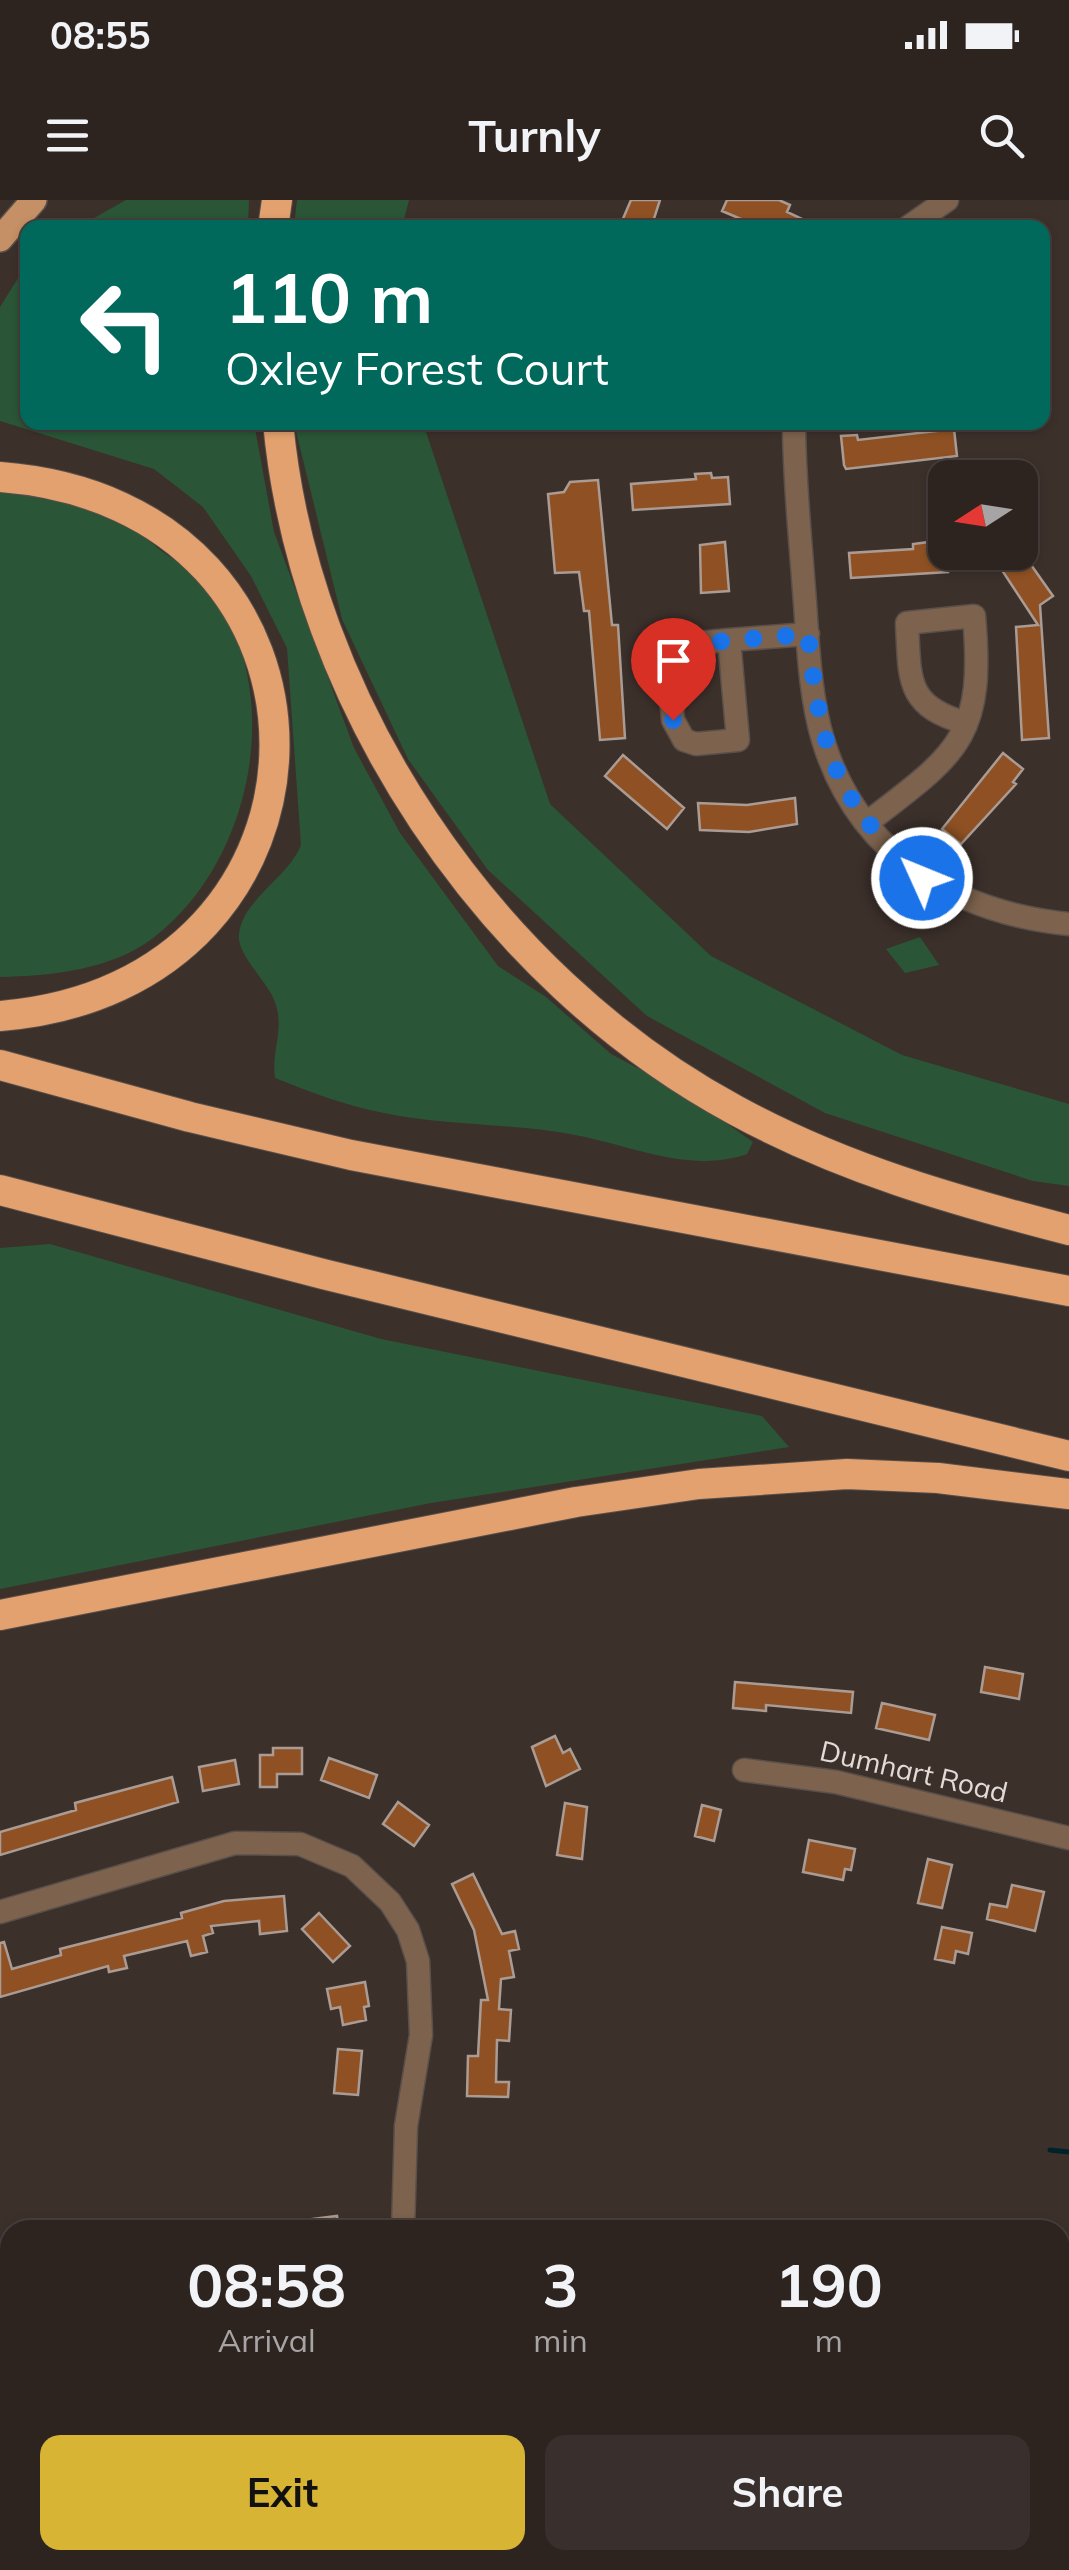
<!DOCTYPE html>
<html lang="en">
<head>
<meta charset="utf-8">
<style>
  body { margin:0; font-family:Mulish,sans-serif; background:#39302d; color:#f1f3f6; height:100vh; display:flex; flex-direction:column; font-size:38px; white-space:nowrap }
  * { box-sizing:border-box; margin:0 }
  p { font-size:32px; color:#a7a4a5 }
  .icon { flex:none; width:55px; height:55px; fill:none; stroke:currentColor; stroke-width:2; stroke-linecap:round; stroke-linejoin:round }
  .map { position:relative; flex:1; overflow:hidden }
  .sheet { position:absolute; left:0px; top:2020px; width:1070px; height:350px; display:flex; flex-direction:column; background:#2d2420; border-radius:30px 30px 0 0; box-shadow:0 2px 8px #0004,0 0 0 2px #48413e }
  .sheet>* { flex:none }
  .hud { position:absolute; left:20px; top:20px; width:1030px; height:210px; border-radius:20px; box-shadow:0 2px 8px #0004,0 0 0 2px #48413e; background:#00695c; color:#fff; overflow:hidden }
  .needle { width:65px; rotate:258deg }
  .tools { position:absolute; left:928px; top:260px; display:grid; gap:20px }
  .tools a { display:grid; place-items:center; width:110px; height:110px; border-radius:20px; background:#2d2420; box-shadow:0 2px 8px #0004,0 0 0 2px #48413e; font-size:50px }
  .pin { position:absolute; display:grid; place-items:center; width:85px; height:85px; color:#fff; margin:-102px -42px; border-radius:50% 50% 50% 0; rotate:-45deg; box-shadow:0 0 10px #0007 }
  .pin .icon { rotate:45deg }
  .me { position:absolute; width:110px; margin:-55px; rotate:314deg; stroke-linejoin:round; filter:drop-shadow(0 0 8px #0008) }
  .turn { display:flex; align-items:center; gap:35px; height:210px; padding:0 40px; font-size:45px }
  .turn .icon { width:130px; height:130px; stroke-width:2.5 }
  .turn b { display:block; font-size:70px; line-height:85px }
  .eta { display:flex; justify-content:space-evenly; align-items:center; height:170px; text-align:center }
  .eta b { font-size:60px; font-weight:700; line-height:70px }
  .button { display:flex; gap:20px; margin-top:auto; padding:20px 40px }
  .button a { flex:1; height:115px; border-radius:20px; background:#d7b434; color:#111; font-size:40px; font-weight:700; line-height:115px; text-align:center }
  .button a+a { background:#39302d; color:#f1f3f6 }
  .status { display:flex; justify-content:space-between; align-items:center; height:70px; padding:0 50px; background:#2d2420; direction:ltr }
  .status svg { height:28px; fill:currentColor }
  header { display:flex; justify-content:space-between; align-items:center; height:130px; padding:0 40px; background:#2d2420; font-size:45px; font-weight:700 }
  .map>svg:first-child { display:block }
  .green { fill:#2a5637 }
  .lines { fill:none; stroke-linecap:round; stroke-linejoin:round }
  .stream { stroke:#002229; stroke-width:5 }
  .building { fill:#8f5123; stroke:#aa9c94; stroke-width:2.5 }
  .minor-casing { stroke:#5a4f4a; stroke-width:25 }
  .major-casing { stroke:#5a4f4a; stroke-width:28 }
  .highway-casing { stroke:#5a4f4a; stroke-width:32 }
  .minor { stroke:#7d634e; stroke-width:22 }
  .major { stroke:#c59065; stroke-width:25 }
  .highway { stroke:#e2a16e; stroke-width:30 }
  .route { stroke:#1a73e8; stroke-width:18; stroke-dasharray:0 32.4 }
  .labels { text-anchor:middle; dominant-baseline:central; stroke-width:8; stroke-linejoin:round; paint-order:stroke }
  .street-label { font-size:28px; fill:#e3dbd7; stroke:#3c302b }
</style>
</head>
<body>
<div class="status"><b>08:55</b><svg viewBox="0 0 49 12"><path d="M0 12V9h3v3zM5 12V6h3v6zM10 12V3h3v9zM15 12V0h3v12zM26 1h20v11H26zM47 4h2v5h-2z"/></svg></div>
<header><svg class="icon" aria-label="menu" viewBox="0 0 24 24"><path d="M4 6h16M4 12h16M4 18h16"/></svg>Turnly<svg class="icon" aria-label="search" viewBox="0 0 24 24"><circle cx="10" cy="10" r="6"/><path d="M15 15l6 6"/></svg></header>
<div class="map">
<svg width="1069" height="2370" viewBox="0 0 1069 2370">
  <rect width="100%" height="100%" fill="#3c302b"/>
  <!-- green -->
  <path class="green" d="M126,0h123l-1,27h-170z
    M297,0h112l-7,27h-108z
    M27,64l1,158 226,1 20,109 80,216 46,85 98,133 48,31 65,57 68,36 74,52 -6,12c-57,20 -117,-9 -172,-19 -63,-12 -129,-9 -191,-22 -38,-7 -73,-21 -109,-35 -4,-27 10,-48 0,-76 -7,-20 -39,-48 -36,-68 4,-35 50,-57 62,-89l-14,-197 -36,-72 -48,-69 -49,-38 -154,-48v-114z
    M294,223h129l127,381 161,152 191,99 167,49v82l-36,-5 -208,-68 -178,-97 -159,-146 -80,-111 -66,-140z
    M0,291c35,8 79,10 112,24 19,8 38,28 55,40 12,8 28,17 37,27 85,102 51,279 -51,356 -42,32 -103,38 -153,39z
    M920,737l19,28 -34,8 -19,-24z
    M50,1044l331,95 381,77 27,31 -358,56 -431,86v-341z"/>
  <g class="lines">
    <!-- stream -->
    <path class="stream" d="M1050,1950l19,2"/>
  </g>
  <!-- building -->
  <path class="building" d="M631,0h29l-9,28h-32z
    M727,0h52l11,5 -3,7 34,16h-59l-40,-17z
    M954,229l3,27 -111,13 -2,-4 -3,-29 16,-1 1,5z
    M711,273l1,5 16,-1 2,27 -97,6 -2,-26 65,-5 -1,-5z
    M598,280l14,145h6l7,113 -25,2 -11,-129h-5l-5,-39 -24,1 -7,-79 16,-2 6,-10z
    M725,342l4,49 -28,2 -1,-48z
    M929,342l1,5 15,-1 3,26 -97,6 -2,-25 64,-4v-5z
    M990,352h32l31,44 -13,9 9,133 -27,2 -6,-113 22,-2z
    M1003,553l20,16 -10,13 3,2 -55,60 -19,-15z
    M623,555l61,53 -17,21 -62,-53z
    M795,598l2,26 -48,8 -49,-2 -2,-27 49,2z
    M985,1467l38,7 -4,25 -38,-7z
    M735,1482l118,10 -2,21 -85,-8v6l-33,-3z
    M882,1503l53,12 -6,25 -53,-12z
    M555,1536l8,17 7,-4 10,20 -34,17 -14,-39z
    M273,1548h29v26h-25v13h-17v-32h13z
    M329,1558l48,17 -8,23 -48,-18z
    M235,1560l4,24 -36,7 -4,-24z
    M172,1577l6,25 -178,53v-23l76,-22 -1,-7z
    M398,1602l31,23 -15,21 -31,-22z
    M565,1603l22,4 -5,52 -25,-4z
    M702,1605l19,5 -7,31 -19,-5z
    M809,1640l46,9 -4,21 -6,-1 -2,11 -40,-8z
    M928,1659l24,6 -10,43 -24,-5z
    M473,1674l29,60 13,-3 4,18 -10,2 5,26 -13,2 -2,30 12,1 -2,31 -12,-1 -1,42h13l-1,15 -41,-1 1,-40h10l3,-56h7l-14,-70 -22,-46z
    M1012,1685l32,7 -9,39 -48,-12 3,-15 17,3z
    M284,1696l3,35 -27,3 -1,-13 -48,5 2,7 -10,3 4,16 -16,4 -4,-15 -63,15 3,12 -18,4 -1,-6 -108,31v-54l4,-1 8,27 49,-14 -1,-6 122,-31 -1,-5 43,-12z
    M319,1713l31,33 -17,16 -31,-33z
    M942,1727l30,6 -4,21 -12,-3 -2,12 -19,-4z
    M365,1782l4,24 -5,1 2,13 -23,5 -3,-18 -9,2 -4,-20z
    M338,1849l24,2 -4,44 -24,-2z
    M337,2016l2,14h-43v-9z"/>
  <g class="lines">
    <defs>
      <path id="minor" d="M907,28l40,-28
        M794,222c0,56 6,112 10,168 4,49 5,103 19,150 35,115 133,173 246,184
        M729,440l-63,6 7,74 11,20 12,4 42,-4 -9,-100 79,-6
        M868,622c90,-69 117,-84 106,-206l-67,7c3,56 -2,83 59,100
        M744,1570l92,12 233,56
        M0,1712l235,-69 65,1 52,22 38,36 18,28 10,31 3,74 -15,91 -3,104
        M1060,2144l9,-2
        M0,2161l10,4
        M150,2360l4,10
        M869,2360l12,10
        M338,2370l22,-10"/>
      <path id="major" d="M0,39l34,-39"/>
      <path id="highway" d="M273,28l4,-28
        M278,222c26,280 211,555 457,688 106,58 218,90 334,120
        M0,277c369,28 363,510 0,539
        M0,865l190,52 161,38 718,136
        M0,990l323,84 746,182
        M0,1415l576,-113 123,-18 148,-10 91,4 131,16"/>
    </defs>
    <!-- minor casing -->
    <use href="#minor" class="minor-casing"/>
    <!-- major casing -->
    <use href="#major" class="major-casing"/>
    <!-- highway casing -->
    <use href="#highway" class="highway-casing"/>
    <!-- minor -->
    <use href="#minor" class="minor"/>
    <!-- major -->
    <use href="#major" class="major"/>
    <!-- highway -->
    <use href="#highway" class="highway"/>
  </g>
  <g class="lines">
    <!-- route -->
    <path class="route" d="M673,520l-7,-74 142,-12c13,115 25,165 114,244"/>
  </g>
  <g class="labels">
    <!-- street labels -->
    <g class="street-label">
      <text transform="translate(914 1571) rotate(13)">Dumhart Road</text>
    </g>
  </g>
</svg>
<div class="tools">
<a><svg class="needle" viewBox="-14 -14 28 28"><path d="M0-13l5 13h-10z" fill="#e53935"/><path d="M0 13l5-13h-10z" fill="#a7a4a5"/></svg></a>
</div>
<div class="pin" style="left:673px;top:520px;background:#d93025"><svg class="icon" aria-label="arrive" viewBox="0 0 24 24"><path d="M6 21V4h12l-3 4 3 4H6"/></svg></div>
<svg class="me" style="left:922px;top:678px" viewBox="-20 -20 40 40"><circle r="17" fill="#1a73e8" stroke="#fff" stroke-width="3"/><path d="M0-11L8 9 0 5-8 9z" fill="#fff"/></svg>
<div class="hud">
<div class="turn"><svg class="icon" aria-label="left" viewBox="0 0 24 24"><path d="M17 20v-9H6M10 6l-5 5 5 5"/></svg><div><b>110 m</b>Oxley Forest Court</div></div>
</div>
<section class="sheet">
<div class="eta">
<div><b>08:58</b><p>Arrival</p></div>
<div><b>3</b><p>min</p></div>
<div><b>190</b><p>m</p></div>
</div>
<div class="button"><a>Exit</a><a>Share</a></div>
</section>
</div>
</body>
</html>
